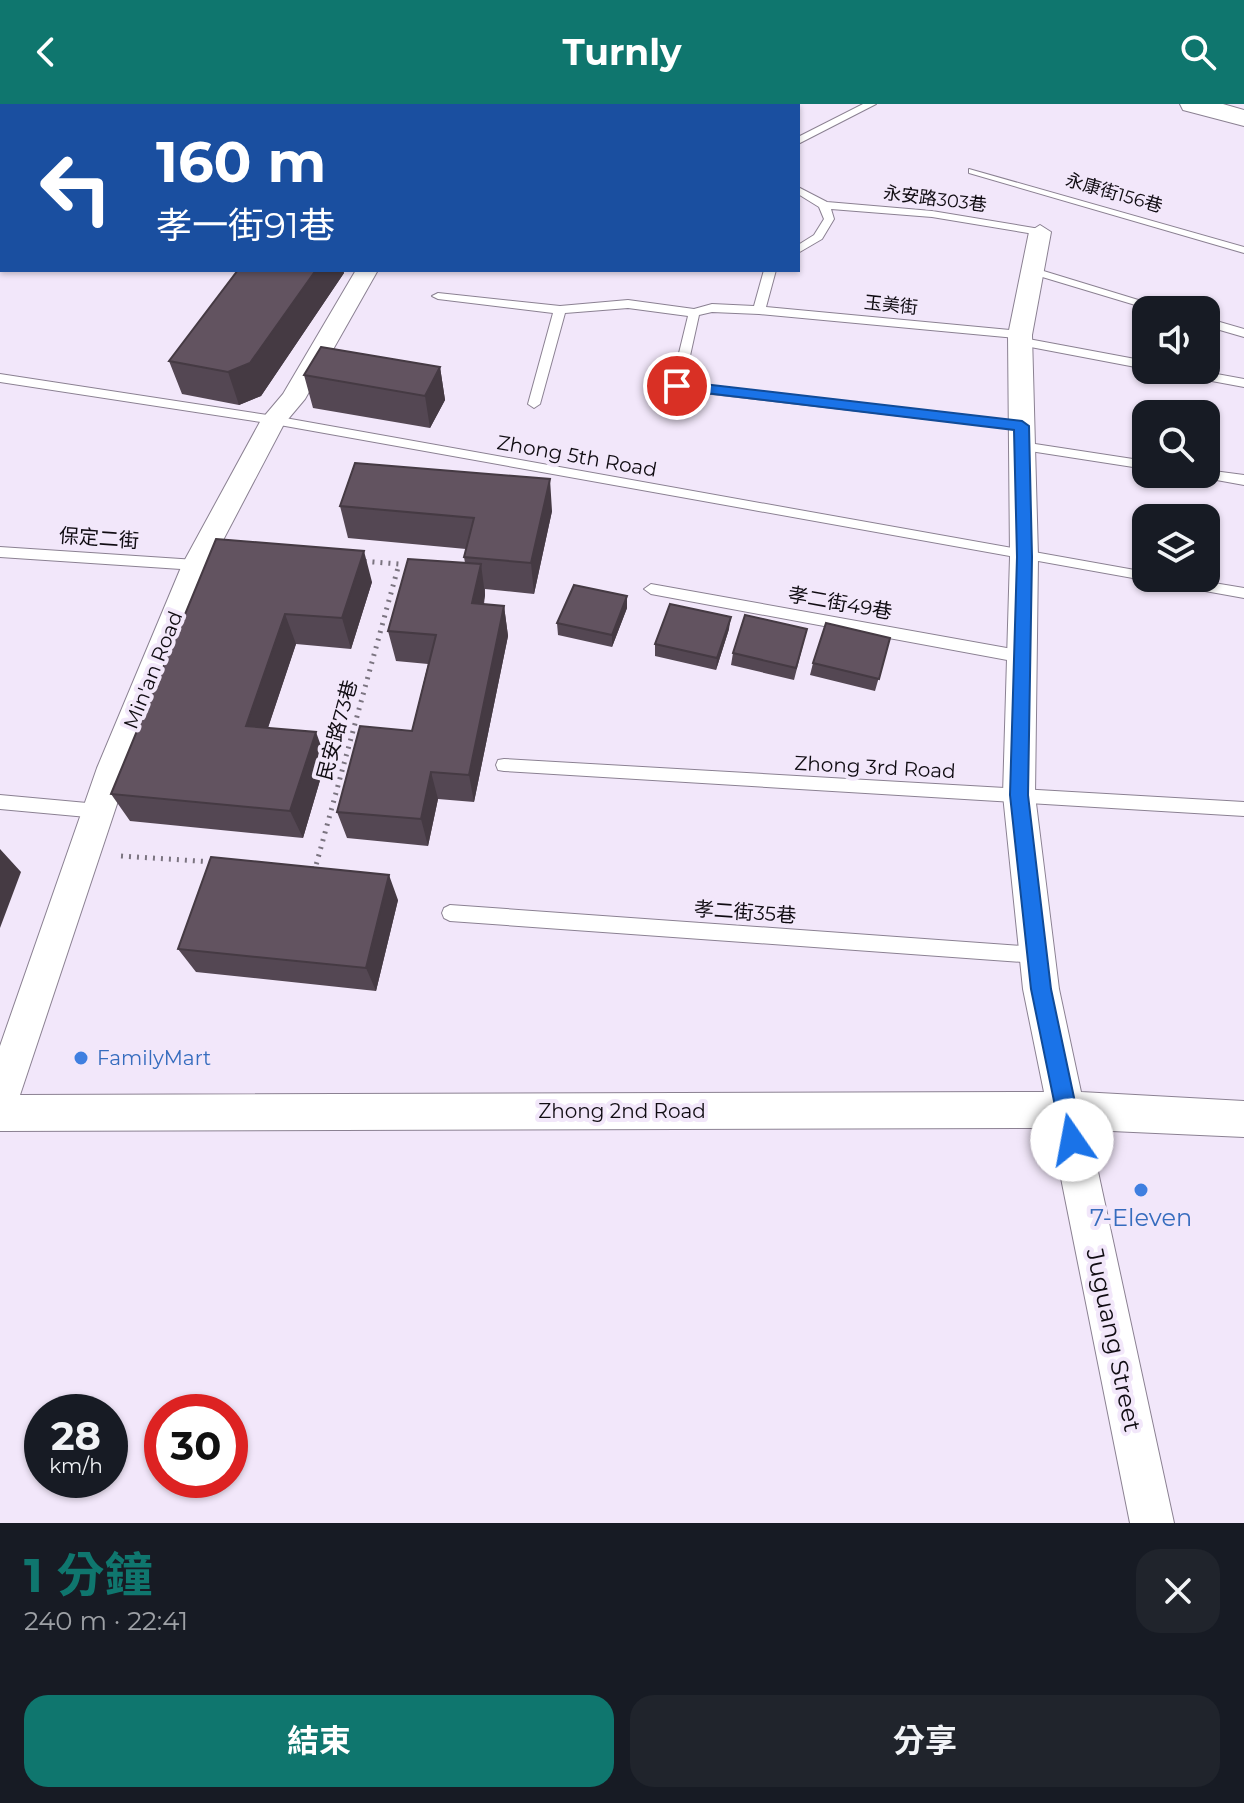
<!DOCTYPE html>
<html lang="zh-TW">
<head>
<meta charset="utf-8">
<style>
  body { margin:0; font-family:Montserrat,"Noto Sans TC",sans-serif; background:#20242c; color:#f1f3f6; height:100vh; display:flex; flex-direction:column; font-size:30px; white-space:nowrap }
  * { box-sizing:border-box; margin:0 }
  p { font-size:26px; color:#9ea1a6 }
  .icon { flex:none; width:44px; height:44px; fill:none; stroke:currentColor; stroke-width:2; stroke-linecap:round; stroke-linejoin:round }
  .map { position:relative; height:1419px; overflow:hidden }
  .details { display:flex; flex-direction:column; background:#171b24; flex:1 }
  .details>* { flex:none }
  .banner { position:absolute; left:0px; top:0px; width:800px; height:168px; box-shadow:0 2px 6px #0004; background:#1a4fa0; color:#fff; overflow:hidden }
  .controls { position:absolute; left:1132px; top:192px; display:grid; gap:16px }
  .controls a { display:grid; place-items:center; width:88px; height:88px; border-radius:16px; background:#171b24; box-shadow:0 2px 6px #0004; font-size:40px }
  .speed { position:absolute; left:24px; top:1290px; display:flex; gap:16px; font-size:40px; font-weight:700; text-align:center }
  .speed>* { display:grid; place-content:center; width:104px; height:104px; border-radius:50%; background:#171b24; box-shadow:0 2px 6px #0004; line-height:1 }
  .speed small { font-size:20px; font-weight:400 }
  .speed .limit { border:12px solid #d22; background:#fff; color:#111 }
  .pin { position:absolute; display:grid; place-items:center; width:68px; height:68px; color:#fff; margin:-34px; border:4px solid #fff; border-radius:50%; box-shadow:0 2px 8px #0007 }
  .me { position:absolute; width:88px; margin:-44px; rotate:348deg; stroke-linejoin:round; filter:drop-shadow(0 0 6px #0008) }
  .turn { display:flex; align-items:center; gap:28px; height:168px; padding:0 24px; font-size:36px }
  .turn .icon { width:104px; height:104px; stroke-width:2.5 }
  .turn b { display:block; font-size:56px; line-height:68px }
  .round { display:grid; place-items:center; flex:none; width:84px; height:84px; border-radius:24px; background:#20242c }
  .headline { display:flex; align-items:center; justify-content:space-between; height:136px; padding:0 24px }
  h1 { font-size:48px; font-weight:700; line-height:60px; color:#0f766e }
  .primary-button { display:flex; gap:16px; margin-top:auto; padding:16px 24px }
  .primary-button a { flex:1; height:92px; border-radius:24px; background:#0f766e; color:#fff; font-size:32px; font-weight:700; line-height:92px; text-align:center }
  .primary-button a+a { background:#20242c; color:#f1f3f6 }
  header { display:flex; justify-content:space-between; align-items:center; height:104px; padding:0 24px; background:#0f766e; color:#fff; font-size:36px; font-weight:700 }
  .map>svg:first-child { display:block }
  .lines { fill:none; stroke-linecap:round; stroke-linejoin:round }
  .lane-casing { stroke:#8b8192; stroke-width:2 }
  .street-casing { stroke:#8b8192; stroke-width:2 }
  .secondary-casing { stroke:#8b8192; stroke-width:2 }
  .path { stroke:#7b7480; stroke-width:5; stroke-dasharray:2 6; stroke-linecap:butt }
  .lane { fill:#fff; fill-rule:evenodd }
  .street { fill:#fff; fill-rule:evenodd }
  .secondary { fill:#fff; fill-rule:evenodd }
  .wall { fill:#544753 }
  .shaded-wall { fill:#453a43 }
  .building { fill:#625360; stroke:#453a43; stroke-width:2 }
  .route { fill:#1a73e8; stroke:#114b97; stroke-width:2 }
  .shop-dot { fill:#3f7fe0; stroke:#f2e7fa; stroke-width:3 }
  .labels { text-anchor:middle; dominant-baseline:central; stroke-width:8; stroke-linejoin:round; paint-order:stroke }
  .far-street-label { font-size:18px; fill:#100c12; stroke:#f2e7fa }
  .street-label { font-size:20px; fill:#100c12; stroke:#f2e7fa }
  .shop-label { font-size:20px; fill:#366cbe; stroke:#f2e7fa; text-anchor:start }
  .near-shop-label { font-size:24px; fill:#366cbe; stroke:#f2e7fa }
  .near-street-label { font-size:24px; fill:#100c12; stroke:#f2e7fa }
</style>
</head>
<body>
<header><svg class="icon" aria-label="back" viewBox="0 0 24 24"><path d="M15 5l-7 7 7 7"/></svg>Turnly<svg class="icon" aria-label="search" viewBox="0 0 24 24"><circle cx="10" cy="10" r="6"/><path d="M15 15l6 6"/></svg></header>
<div class="map">
<svg width="1244" height="1419" viewBox="0 0 1244 1419">
  <rect width="100%" height="100%" fill="#f2e7fa"/>
  <g class="lines">
    <defs>
      <path id="lane" d="M301,0h18l1,2h-18z
        M654,0h15l1,2h-15z
        M761,0h13l-14,2z
        M863,0h13l-78,40v-7z
        M969,65l275,78v6l-275,-80z
        M798,83l29,15 105,9 108,18 5,3 -5,3 -108,-18 -101,-8 3,10 -12,20 -24,14v-8l16,-10 10,-16 -5,-12 -21,-13z
        M1029,165h8l134,41h-19l-123,-37z
        M764,166h12l-10,37 254,24 6,4 -3,3 123,23v8l-126,-24 -6,-4 2,-3 -257,-24 -47,-2 -13,3 -15,68 338,39 6,4 -6,4 -345,-40 -6,-4 17,-70 -60,-8 -63,5 -25,91 -6,4 -6,-4 25,-91 -115,-14 -6,-3 6,-3 122,13 68,-6 66,9 18,-5 42,2z
        M1206,214l38,11v8l-38,-11z
        M1168,266h27l49,9v8l-70,-13z
        M0,270l274,42 872,156v6h38l60,10v10l-970,-174 -274,-42z
        M1022,338l124,19v8l-129,-20v-6z
        M1206,366l38,5v10l-44,-8 -2,-3h8z
        M0,443l196,13 7,5 -7,5 -196,-13z
        M651,480l372,67 7,6 -7,6 -372,-69 -7,-5z
        M504,655l740,43v14l-740,-45 -6,-1 -2,-5 2,-5z
        M0,691l98,9 6,2 2,5 -2,5 -6,2 -98,-9z
        M450,801l587,42 6,2 3,6 -3,6 -6,2 -587,-42 -6,-3 -2,-5 2,-5z"/>
      <path id="street" d="M0,88h2v12h-2z
        M1040,121l11,7 -19,103 6,222 -3,238 24,194 22,103 163,9v36l-155,-7 85,393h-44l-79,-395 -1051,3v-85l97,-278 85,-203 79,-145 22,-26 73,-124h22l-73,129 -21,25 -74,141 -81,203 -109,327 1024,-3 -21,-103 -20,-194 7,-238 -2,-222 21,-103z"/>
      <path id="secondary" d="M1180,0h43l21,6v16l-61,-16z"/>
    </defs>
    <!-- lane casing -->
    <use href="#lane" class="lane-casing"/>
    <!-- street casing -->
    <use href="#street" class="street-casing"/>
    <!-- secondary casing -->
    <use href="#secondary" class="secondary-casing"/>
    <!-- path -->
    <path class="path" d="M121,752l93,6
      M312,765h3l84,-305 -38,-3"/>
    <!-- lane -->
    <use href="#lane" class="lane"/>
    <!-- street -->
    <use href="#street" class="street"/>
    <!-- secondary -->
    <use href="#secondary" class="secondary"/>
  </g>
  <!-- wall -->
  <path class="wall" d="M238,166h105l1,3 -83,123 -22,9 -57,-11 -13,-33z
    M440,263l5,33 -15,28 -117,-20 -9,-33z
    M340,402l212,5 -18,83 -49,-5v6l-1,9 20,2 4,30 -34,166 -36,-3 -10,47 -81,-8 -10,-26 75,-81 16,-67 -32,-3 -8,-30 77,-68 -1,-6 2,-8 -118,-11z
    M216,435l156,43 -21,67 -55,-5 -28,84 58,32 -23,78 -173,-17 -19,-27z
    M627,504l-15,39 -54,-12 -1,-12z
    M729,525l-13,41 -61,-14v-12z
    M890,534l-15,53 -65,-16 3,-12z
    M804,537l-10,39 -63,-15 2,-12z
    M398,796l-22,91 -180,-19 -18,-23z"/>
  <!-- shaded-wall -->
  <path class="shaded-wall" d="M316,166h27l1,3 -83,123 -22,9 -11,-33z
    M440,263l5,33 -15,28 -5,-32z
    M550,375l2,32 -18,83 -3,-31z
    M364,447l8,31 -21,67 -9,-31z
    M481,460l4,31 -8,39 -5,-31z
    M627,492v12l-15,39v-12z
    M504,502l4,30 -34,166 -5,-27z
    M285,510l11,30 -37,110 -13,-28z
    M731,513l-2,12 -13,41 1,-12z
    M316,628l10,28 -23,78 -13,-27z
    M431,668l7,27 -10,47 -7,-27z
    M0,745l21,23 -21,56z
    M389,771l9,25 -22,91 -10,-23z"/>
  <!-- building -->
  <path class="building" d="M238,166h78l-66,93 -22,9 -59,-11z
    M321,243l119,20 -15,29 -121,-21z
    M355,359l195,16 -19,84 -67,-6 10,-39 -134,-12z
    M216,435l148,12 -22,67 -57,-4 -39,112 70,6 -26,79 -179,-17z
    M408,455l73,5 -9,39 32,3 -35,169 -38,-3 -10,47 -84,-7 23,-86 52,5 24,-96 -48,-4z
    M574,481l53,11 -15,39 -55,-12z
    M670,500l61,13 -14,41 -62,-14z
    M745,511l62,14 -11,39 -63,-15z
    M826,519l64,15 -11,41 -66,-16z
    M211,753l178,18 -23,93 -188,-19z"/>
  <!-- route -->
  <path class="route" d="M677,277l345,40 7,5 3,131 -4,238 23,194 32,151 -3,7 -8,4 -7,-4 -3,-7 -31,-151 -21,-194 7,-238 -3,-127 -342,-41 -2,-3z"/>
  <!-- markers -->
  <g class="shop-dot">
    <circle cx="81" cy="954" r="8"/>
    <circle cx="1141" cy="1086" r="8"/>
  </g>
  <g class="labels">
    <!-- far-street labels -->
    <g class="far-street-label">
      <text transform="translate(1114 89) rotate(16)">永康街156巷</text>
      <text transform="translate(935 95) rotate(7)">永安路303巷</text>
      <text transform="translate(891 201) rotate(6)">玉美街</text>
    </g>
    <!-- street labels -->
    <g class="street-label">
      <text transform="translate(577 352) rotate(10)">Zhong 5th Road</text>
      <text transform="translate(99 434) rotate(4)">保定二街</text>
      <text transform="translate(840 499) rotate(10)">孝二街49巷</text>
      <text transform="translate(153 566) rotate(-68)">Min'an Road</text>
      <text transform="translate(337 626) rotate(-75)">民安路73巷</text>
      <text transform="translate(875 663) rotate(3)">Zhong 3rd Road</text>
      <text transform="translate(745 808) rotate(4)">孝二街35巷</text>
      <text x="622" y="1007">Zhong 2nd Road</text>
    </g>
    <!-- shop labels -->
    <g class="shop-label">
      <text x="97" y="954">FamilyMart</text>
    </g>
    <!-- near-shop labels -->
    <g class="near-shop-label">
      <text x="1141" y="1113">7-Eleven</text>
    </g>
    <!-- near-street labels -->
    <g class="near-street-label">
      <text transform="translate(1114 1236) rotate(78)">Juguang Street</text>
    </g>
  </g>
</svg>
<div class="controls">
<a><svg class="icon" aria-label="sound" viewBox="0 0 24 24"><path d="M4 9h4l5-4v14l-5-4H4zM17 9q2 3 0 6"/></svg></a>
<a><svg class="icon" aria-label="search" viewBox="0 0 24 24"><circle cx="10" cy="10" r="6"/><path d="M15 15l6 6"/></svg></a>
<a><svg class="icon" aria-label="layers" viewBox="0 0 24 24"><path d="M12 4l9 5-9 5-9-5zM3 14l9 5 9-5"/></svg></a>
</div>
<div class="speed"><div>28<small>km/h</small></div><div class="limit">30</div></div>
<div class="pin" style="left:677px;top:282px;background:#d93025"><svg class="icon" aria-label="arrive" viewBox="0 0 24 24"><path d="M6 21V4h12l-3 4 3 4H6"/></svg></div>
<svg class="me" style="left:1072px;top:1036px" viewBox="-20 -20 40 40"><circle r="19" fill="#fff"/><path d="M0-13L10 11 0 6-10 11z" fill="#1a73e8"/></svg>
<div class="banner">
<div class="turn"><svg class="icon" aria-label="left" viewBox="0 0 24 24"><path d="M17 20v-9H6M10 6l-5 5 5 5"/></svg><div><b>160 m</b>孝一街91巷</div></div>
</div>
</div>
<section class="details">
<div class="headline"><div><h1>1 分鐘</h1><p>240 m · 22:41</p></div><a class="round"><svg class="icon" aria-label="close" viewBox="0 0 24 24"><path d="M6 6l12 12M18 6L6 18"/></svg></a></div>
<div class="primary-button"><a>結束</a><a>分享</a></div>
</section>
</body>
</html>
